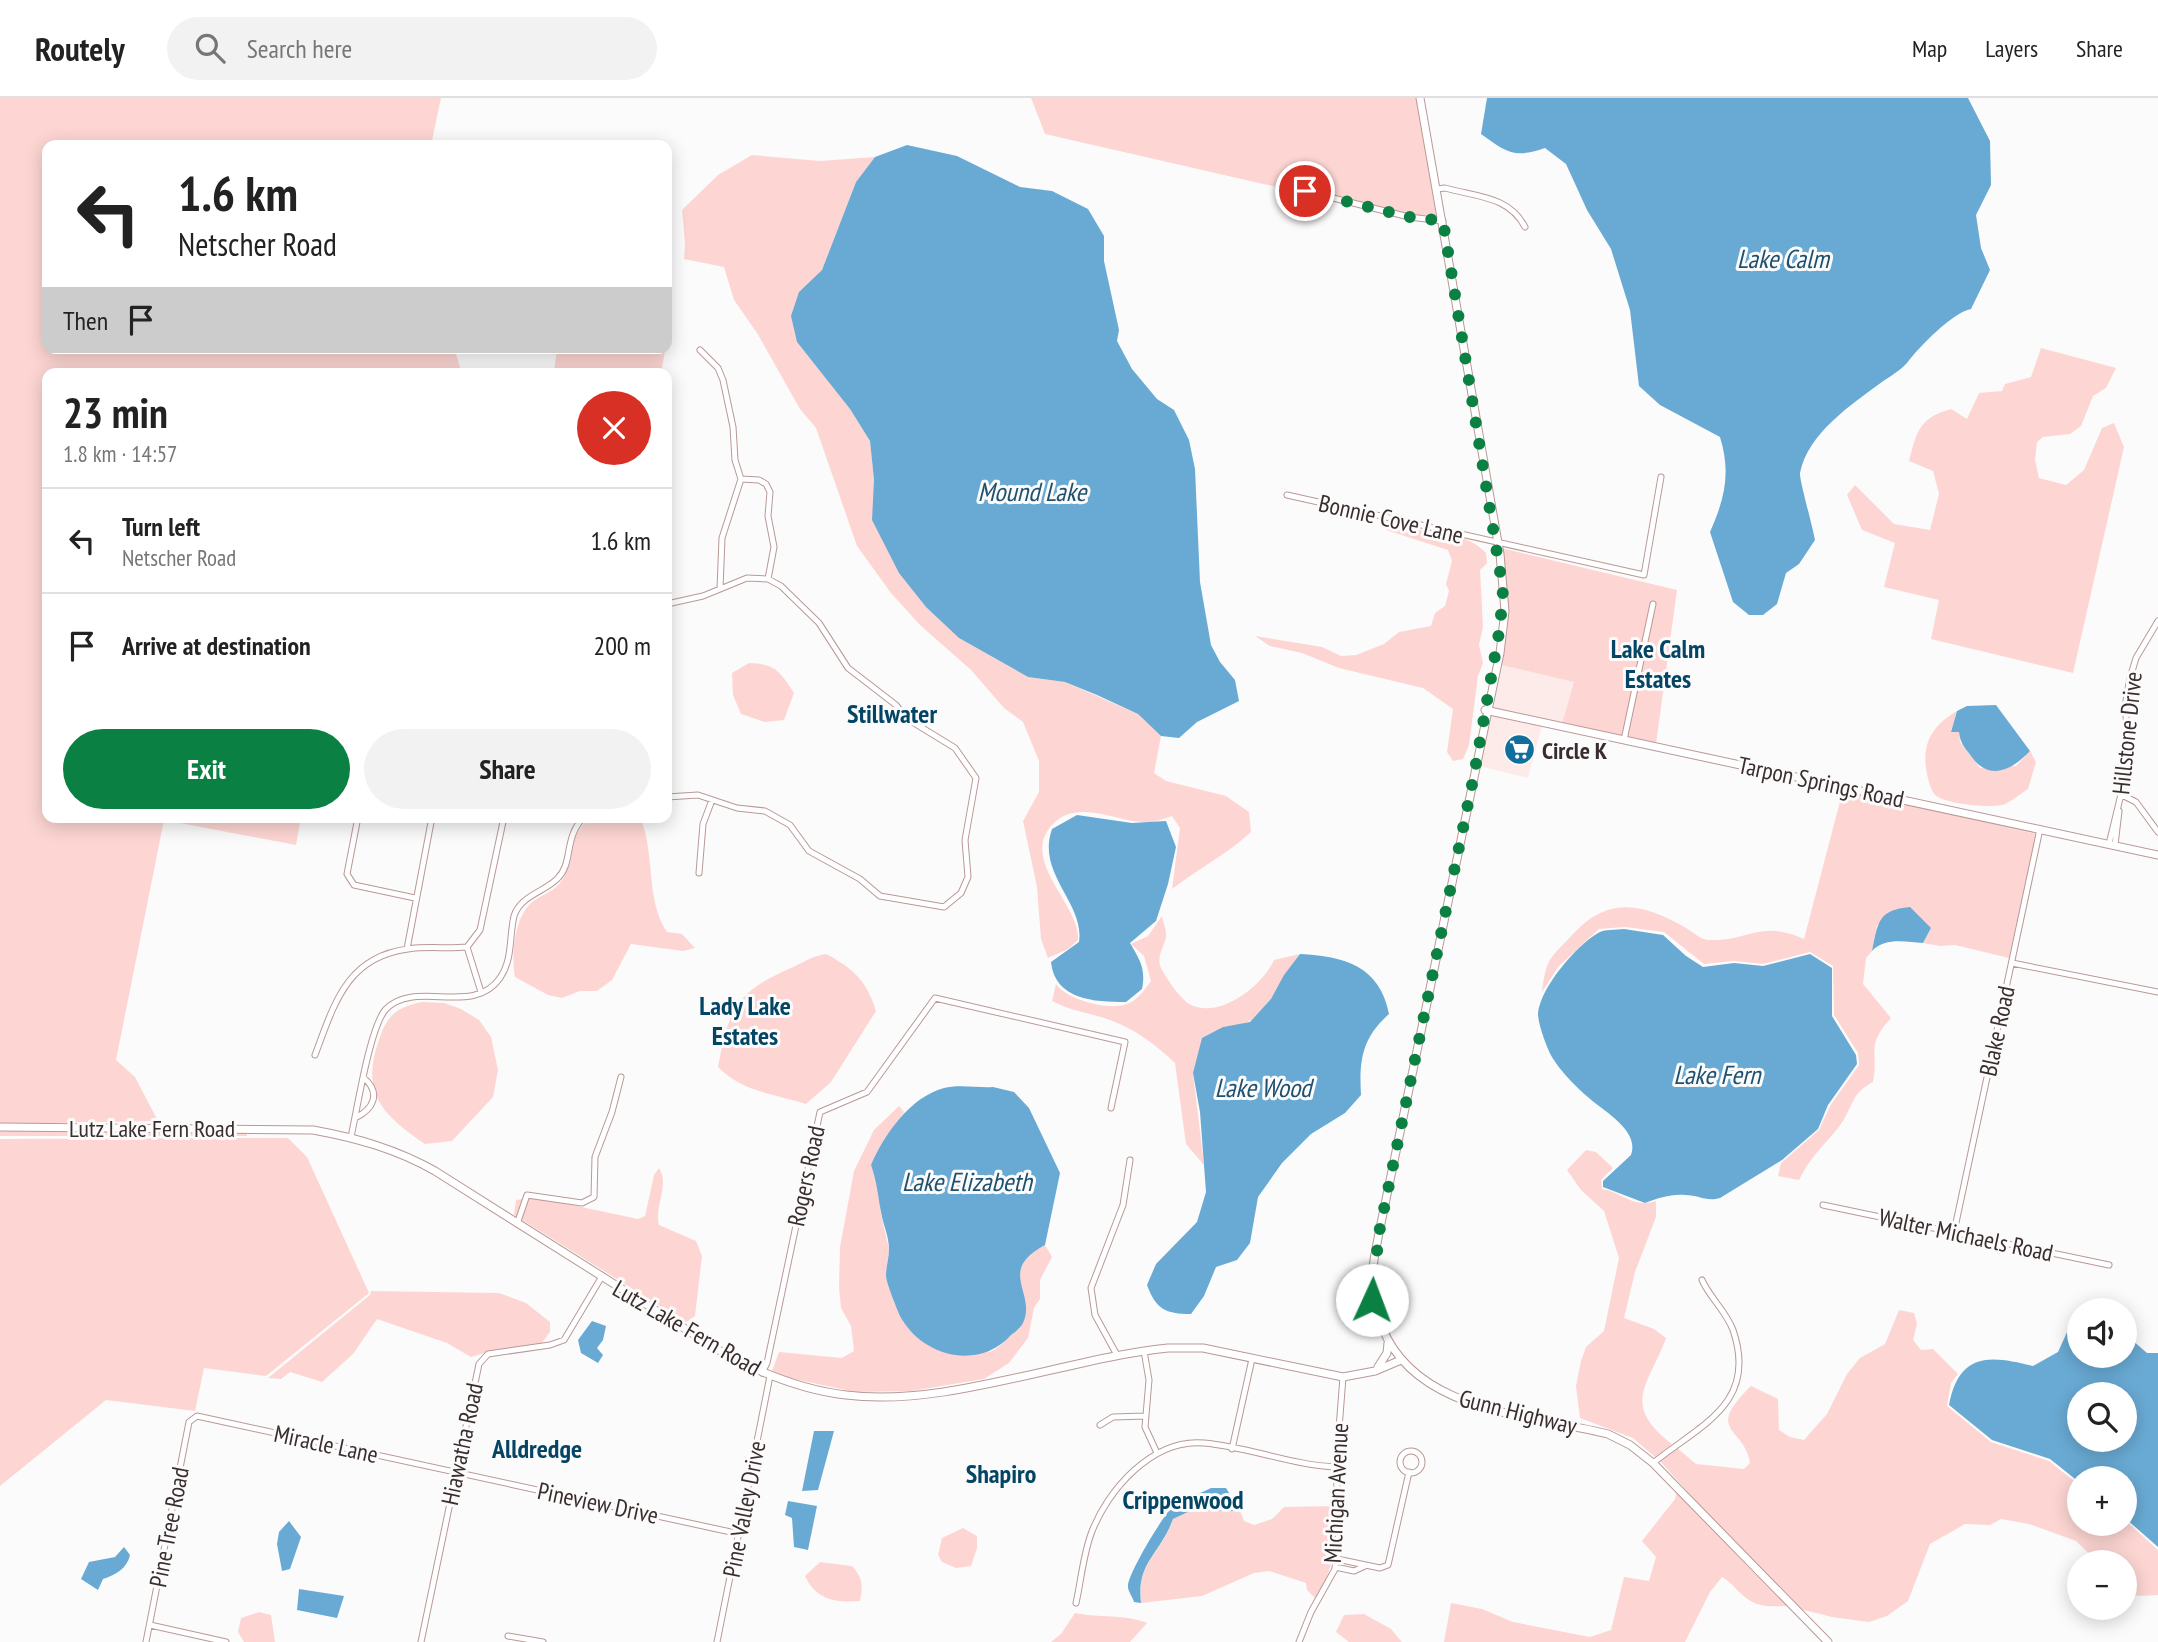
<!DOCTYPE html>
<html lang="en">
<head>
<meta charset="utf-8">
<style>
  body { margin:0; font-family:"PT Sans Narrow",sans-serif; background:#f2f2f2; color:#222; height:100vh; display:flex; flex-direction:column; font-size:26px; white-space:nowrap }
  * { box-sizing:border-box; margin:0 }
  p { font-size:23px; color:#767676 }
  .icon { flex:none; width:38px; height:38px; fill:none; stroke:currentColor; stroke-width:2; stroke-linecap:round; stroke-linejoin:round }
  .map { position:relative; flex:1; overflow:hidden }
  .details { position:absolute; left:42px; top:270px; width:630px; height:455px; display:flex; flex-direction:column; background:#fff; border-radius:14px; box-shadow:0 4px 18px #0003 }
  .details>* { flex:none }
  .hud { position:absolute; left:42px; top:42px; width:630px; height:214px; border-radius:14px; box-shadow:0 4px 18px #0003; background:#fff; color:#222; overflow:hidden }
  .buttons { position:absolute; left:2067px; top:1200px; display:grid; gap:14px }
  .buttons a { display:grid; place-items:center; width:70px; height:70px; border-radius:50%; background:#fff; box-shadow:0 4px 18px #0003; font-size:35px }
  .pin { position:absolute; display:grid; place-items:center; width:60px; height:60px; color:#fff; margin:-30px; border:4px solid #fff; border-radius:50%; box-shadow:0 2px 7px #0007 }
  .me { position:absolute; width:77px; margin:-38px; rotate:2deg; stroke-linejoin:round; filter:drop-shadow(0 0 5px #0008) }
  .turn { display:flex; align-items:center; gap:24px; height:147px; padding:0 21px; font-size:32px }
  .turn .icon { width:91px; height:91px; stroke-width:2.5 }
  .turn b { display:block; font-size:49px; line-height:60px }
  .then { display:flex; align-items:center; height:66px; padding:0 21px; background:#0003; gap:14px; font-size:26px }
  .round { display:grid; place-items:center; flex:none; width:74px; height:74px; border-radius:37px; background:#f2f2f2 }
  .overview { display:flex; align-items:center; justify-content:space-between; height:119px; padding:0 21px }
  h1 { font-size:42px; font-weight:600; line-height:52px }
  .button { display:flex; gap:14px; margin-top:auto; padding:14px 21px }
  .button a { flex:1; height:80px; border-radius:42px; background:#0b8043; color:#fff; font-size:28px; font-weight:600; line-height:80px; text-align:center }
  .button a+a { background:#f2f2f2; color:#222 }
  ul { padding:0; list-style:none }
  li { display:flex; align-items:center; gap:21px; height:105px; padding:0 21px; border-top:2px solid #e0e0e0 }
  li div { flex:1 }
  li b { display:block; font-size:26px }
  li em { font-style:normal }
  header { display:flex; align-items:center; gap:42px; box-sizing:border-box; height:98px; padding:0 35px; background:#fff; border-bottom:2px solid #e0e0e0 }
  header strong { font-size:33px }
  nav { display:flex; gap:38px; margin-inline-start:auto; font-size:24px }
  .search { width:490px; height:63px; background:#f2f2f2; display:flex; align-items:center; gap:18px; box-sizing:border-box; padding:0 24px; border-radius:38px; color:#767676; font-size:26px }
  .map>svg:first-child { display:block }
  .built { fill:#fdebea }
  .green { fill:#fdd6d3 }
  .water { fill:#69aad4; fill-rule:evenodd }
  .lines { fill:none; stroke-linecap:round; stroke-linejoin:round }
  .minor-casing { stroke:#b89997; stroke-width:7 }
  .secondary-casing { stroke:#b89997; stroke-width:9 }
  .minor { stroke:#fff; stroke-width:5 }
  .secondary { stroke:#fff; stroke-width:7 }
  .route { stroke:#0b8043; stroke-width:12; stroke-dasharray:0 21.6 }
  .labels { text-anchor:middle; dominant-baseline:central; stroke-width:6; stroke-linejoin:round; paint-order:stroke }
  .street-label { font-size:24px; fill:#3a2d2d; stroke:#fbfbfb }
  .poi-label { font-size:24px; font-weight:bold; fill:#3a2d2d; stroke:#fbfbfb; text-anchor:start }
  .water-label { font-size:26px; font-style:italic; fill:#1f516f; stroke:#fbfbfb }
  .neighbourhood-label { font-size:26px; font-weight:bold; fill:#044565; stroke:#fbfbfb }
</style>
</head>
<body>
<header>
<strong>Routely</strong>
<div class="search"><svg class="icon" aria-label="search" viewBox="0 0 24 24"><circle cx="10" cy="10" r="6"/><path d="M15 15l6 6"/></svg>Search here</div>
<nav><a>Map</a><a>Layers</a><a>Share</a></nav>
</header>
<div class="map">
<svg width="2158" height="1544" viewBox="0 0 2158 1544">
  <rect width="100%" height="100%" fill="#fbfbfb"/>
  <!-- built -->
  <path class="built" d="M1501,567l74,17 -13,42 -70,-15z
    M1491,616l51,12 -14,52 -49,-12z"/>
  <!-- green -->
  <path class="green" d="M0,0h441l-10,47h-384v203h407l8,25h-415v444h254l-5,28 -132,-25 -48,240 19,17 23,44 -158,3z
    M1031,0h386l19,117h-37l-354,-81z
    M752,57l68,6 55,-4 -19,25 -34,88 -23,22 -2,50 53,67 20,32 4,39 85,158 69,39 37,5 73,32 23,22 -7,37 12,8 60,15 23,16 2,20c-24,22 -53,37 -79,57l8,-61 -8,-12c-6,2 -14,5 -21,6 -31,3 -73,-26 -99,3 -33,36 29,81 26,115l-10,9 -20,9 -7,-19 -4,-52 -14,-66 16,-29v-31l-16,-39 -19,-14 -33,-38 -51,-45 -29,-32 -34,-47 -41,-118 -16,-19 -43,-76 -23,-33 -10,-33 -40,-8 1,-16 -3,-33 36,-35z
    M557,250h107l1,3 -4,22h-107z
    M2041,250l75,20 -10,20 -13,8 -12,30 -11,8 -27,3 -6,5 -2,18 4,18 27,7 18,-15 18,-42 12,-5 10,24 -51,226 -142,-34 8,-39 -55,-13 11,-44 -33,-13 -15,-35 8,-10 39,39 36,6 9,-36 -6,-23 -24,-10c8,-30 10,-43 42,-52l16,10 12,-26 23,-2 3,-7 26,-7z
    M1386,426c31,9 78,4 100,29l1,10 -7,7 3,57 -4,18 4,18 -5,13 -9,69 -6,14 -10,2 -6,-9 6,-43 -30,-21 -84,-20 -37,-15 -32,-7 -15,-10 67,11 19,9 15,-1 28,-11 15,-12 32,-6 4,-13 10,-7 4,-15 -3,-7 6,-23 -4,-11 -62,-20z
    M1501,450l176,42 -21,154 -29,-6 28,-136 -4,-1 -28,136 -61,-13 12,-42 -73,-17 5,-33z
    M749,565c27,1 31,9 45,30l-10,27 -19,2 -24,-8 -8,-19 -1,-22z
    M1957,613l-6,20 8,1 1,10 20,26 36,-2 14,-15 6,11 -8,27c-8,5 -15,11 -23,15 -12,5 -60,0 -70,-9 -4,-5 -7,-15 -8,-21 -6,-29 4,-48 30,-63z
    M1843,692l193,44 -27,124 -54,-13 -15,1 -17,-3 8,-15 -54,-3 -5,26 -6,7 -3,26 28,34c-26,29 -12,32 -18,64 -24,12 -20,28 -35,46 -17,21 -26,27 -39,52l-21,-4 3,-13 38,-33 11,-24 29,-41 -1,-12 -24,-38 -1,-49 -23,-14 -47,12 -29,-3 -30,3 -40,-32 -39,-5 -26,2 -41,38 -16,25c4,-35 9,-34 32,-59 35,-38 71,-29 112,-5 7,4 15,12 23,12 38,2 51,-21 95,-1z
    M640,719c16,38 5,82 27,115l15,2 13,14 -12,3 -52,-7 -19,36 -15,11h-17l-18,7 -14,-3 -33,-18c-4,-21 -1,-64 20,-77 11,-7 22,-10 29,-23 5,-10 4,-17 6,-27 2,-12 12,-24 20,-33z
    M1162,818c1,6 5,15 4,21 -2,10 -10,20 -5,31 6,11 19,31 30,37 30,14 72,-20 83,-45l26,-6c-16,20 -27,54 -50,67 -6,4 -19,4 -27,6l-30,46 11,92 -18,-21 -11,-81c-19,-18 -40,-34 -65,-43 -20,-7 -39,-9 -58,-19l4,-17c11,16 53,27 71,20 11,-4 17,-14 24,-23l-7,-25 -13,-12 17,-8z
    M826,856c27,14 41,27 50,57l-45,71 -25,22c-31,-10 -64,-12 -88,-37 11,-59 18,-75 73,-99 14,-6 20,-12 35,-14z
    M422,904l22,1 17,6 18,11 12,17 7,33 -5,27 -41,44 -27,3c-45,-31 -65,-52 -45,-107 8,-23 18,-30 42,-35z
    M899,1008l5,6 -33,53 8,22 2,28 8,34 -3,29 13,36 91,38c44,-22 16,-77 40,-99 4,-4 11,-6 15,-8l7,12 -12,23v19l-6,9 -6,30 -19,25 -25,16 -73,12 -56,1 -70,-15 -13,-6 7,-19 63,6 12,-7 -3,-25 -10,-18 -2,-20 1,-41 14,-76 20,-41z
    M0,1032l247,2v4h-247z
    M288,1040l19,19 62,136 -103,83 -62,-8 -9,43 -89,-11 -106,86v-347z
    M1586,1052l10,2 17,16 -12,12 1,9c20,3 31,20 54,12v16l-21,55 -11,46 30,11 12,9c-17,47 -46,66 6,106l-17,13 -22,-19 -53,-20 -4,-32 5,-25 5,-14 18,-16 15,-73 -15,-47 -23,-21 -14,-20z
    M659,1070c11,17 -5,38 0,57l37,16 6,15 -7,60 -9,6 -172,-107 2,-15 18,-3 104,22 7,-3 9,-41z
    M371,1193l128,2 27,10 24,19v10l-9,12 -46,6 -24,7 -24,-14 -70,-24 -24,35 -31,28 -32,-10 -9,7 -13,-1 102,-83z
    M1899,1212l15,3 3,11 -4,16 8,10 12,-1 25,25 -7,9 -4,23 44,36 58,19 30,24v39h45l1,-4 33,30v45l-19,1 -14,-4 -1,-29h-25l-23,-22 -47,-17 -28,-5 -11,6 -25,-1 -35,20 -22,57 -21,15 -18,6 -37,-5 -32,-8 -45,-42 -96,-107 17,-13 20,17 48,5 6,-6c-5,-36 -47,-30 1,-77l27,13 1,31 11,7 14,3 23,-26 20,-40 13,-16 25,-14z
    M1677,1392l75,81 37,35c-13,0 -29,2 -40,-6 -11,-7 -16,-17 -27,-23l-12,15 -25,50h-241l7,-39 31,6 31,13 77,15 21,-7 13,-53 25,4 7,-24 -14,-16 33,-42z
    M1336,1408c2,35 -2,62 -20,93l-9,-9 -1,-7 -37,-12 -15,2 -52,23 -61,7c-5,-42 20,-48 32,-84l19,-9 48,1 4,10 10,4 18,-6 12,-12z
    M963,1430l14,8v12l-6,18 -15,2 -14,-6 -4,-7 4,-17z
    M820,1464l32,4c11,12 11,20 8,35 -24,2 -44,-1 -55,-25z
    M259,1514l12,3 4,27h-31l-6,-10 3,-14z
    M1075,1515c24,5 50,1 72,10l-17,19h-79l10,-8z
    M1364,1516l27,15 11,13h-53l-13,-10 8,-17z"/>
  <!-- water -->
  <path class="water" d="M1487,0h481l22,43 1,44 -15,30 5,33 9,22 -19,39c-18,3 -52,38 -64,54 -6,7 -18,14 -25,19 -31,23 -74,51 -82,91 -1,5 13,55 15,67l-16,24 -13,9 -9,31 -14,11h-14l-16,-13 -23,-70c15,-34 21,-59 10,-95l-60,-32 -21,-19 -9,-76 -19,-61 -24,-39 -21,-46 -21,-16c-31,11 -39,4 -64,-14z
    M907,47l50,11 63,31 32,4 36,18 16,27v25l15,69 -2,11 15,28 25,30 17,11 15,30 6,29 5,113 11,63 9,17 15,18 4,21 -42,21 -18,16 -18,-2 -23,-22 -41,-19 -32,-13 -37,-5 -69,-39 -33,-31 -27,-34 -27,-53 2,-40 -4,-39 -20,-32 -53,-67 -6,-26 8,-24 23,-22 34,-88 19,-25z
    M1996,607l34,46c-18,19 -41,31 -59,5 -6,-8 -11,-13 -12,-24h-8l6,-21 10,-5z
    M1077,717l55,8 34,-2 10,26 -8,37 -12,37 -26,22c10,17 16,26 12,46l-16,13c-32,0 -71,-2 -75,-40l28,-20c6,-39 -43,-68 -27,-113z
    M1910,809l21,21 -8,15c-17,-1 -38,-6 -51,8 6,-29 6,-41 38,-44z
    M1624,831l39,6 23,21 17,11 31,-4 29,3 47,-12 22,14v48l24,39 1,9 -29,41 -10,24 -36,31 -62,38c-14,4 -21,-3 -35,-3 -15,-1 -26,3 -40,8l-42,-16v-6l28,-26c9,-25 -28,-44 -42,-57 -13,-11 -35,-33 -41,-49 -4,-10 -10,-26 -10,-36 3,-26 38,-67 60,-80 6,-4 19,-3 26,-4z
    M1300,856c44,2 80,12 89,60 -27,24 -30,46 -28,81l-16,18 -34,21 -29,29 -24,34 -8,46 -13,17 -21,7 -12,29 -13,18c-26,0 -35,-5 -44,-29l9,-21 41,-42 9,-30 -6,-80 -7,-39 9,-35 21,-11 27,-5 21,-23 13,-24z
    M993,989l21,5 15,16 31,65 -15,72c-49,26 -8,48 -22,78 -2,4 -8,9 -12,12 -32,36 -89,22 -111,-19 -3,-7 -14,-34 -14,-40 0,-9 3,-18 3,-27 0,-13 -6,-24 -8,-37 -3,-16 -4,-30 -10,-47 13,-30 39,-68 73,-77 14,-4 35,0 49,-1z
    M592,1223l14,5 -3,14 -6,8 6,7 -5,8 -17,-10 -3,-13z
    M2079,1228v30h45l1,-22 22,19h11v194l-33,-29 -1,-39h-45v3l-29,-23 -58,-19 -43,-35c10,-53 41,-50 84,-39l25,-14 10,-22zM2079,1297h45v45h-45z
    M814,1333h20l-16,59 -16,1z
    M1211,1390h15l14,23 -48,-1 -19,9c-13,36 -37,43 -32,84l-7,-1c-1,-4 -6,-11 -6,-15 -2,-11 40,-80 48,-84 11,-6 24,-9 35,-15z
    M788,1403l29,5 -9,44 -14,-3 -2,-29 -7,-3z
    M289,1423l12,16 -11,32 -8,2 -5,-27 2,-12z
    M124,1449l6,8c-3,14 -15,20 -27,24l-5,11 -17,-11 8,-17 26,-5z
    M299,1491l45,7 -7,22 -40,-8z"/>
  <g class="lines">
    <defs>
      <path id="minor" d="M1436,91l9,-1c32,9 64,8 80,39
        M1305,93l104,26 34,4
        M700,252l18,18 5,12 10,47 2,33 6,19
        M1287,397l357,80 17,-98
        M720,491l2,-51 19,-59 18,1 7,4 4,8 -2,24 6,31 -6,32
        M667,506l36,-8 44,-18 21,1 13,7 38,37 29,45 48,37 10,13 49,30 21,30 -11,62 3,37 -7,16 -17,14 -64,-11 -20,-17 -51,-28 -19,-26 -25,-14 -28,-3 -39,-13 -31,2
        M1624,642l29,-136
        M2122,697l14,7 22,30
        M358,719l-11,57 7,11 61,13
        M2109,746l21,-87 -5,-51 5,-28 6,-20 22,-37
        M2115,747l4,-34
        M699,775l4,-49 9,-24
        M467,849l14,45
        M407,851l25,-132
        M2012,865l146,29
        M315,957c19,-50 31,-98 93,-106 19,-3 39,0 59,-2l13,-17 24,-113
        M355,1020c19,-9 26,-25 9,-40
        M351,1039c6,-27 19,-111 35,-128 30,-30 87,8 114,-31 13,-19 9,-41 14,-62 6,-20 30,-24 43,-37 17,-16 6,-41 27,-62
        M1823,1107l286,60
        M517,1126l10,-29 55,8 12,-6 1,-40 17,-45 9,-35
        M1954,1134l86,-403
        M1144,1253l5,29 -4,47 12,26
        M1117,1257l-22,-40 -4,-27 32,-83 7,-45
        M762,1275l5,-10 53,-251 47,-20 68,-94 190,44 -14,66
        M1100,1327l13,-8 32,-1
        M1232,1351l20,-90
        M1400 1364a11 11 0 1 1 22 0a11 11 0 1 1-22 0Z
        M1653,1365c49,-39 105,-60 80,-133 -7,-19 -23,-32 -31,-50
        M1337,1461l43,9 8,-3 21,-93
        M1335,1469l19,4 11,-5
        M1076,1505c5,-22 7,-47 15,-69 16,-44 62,-96 113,-91 45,4 87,22 132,24
        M150,1527l76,17
        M508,1538l35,6
        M146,1544l43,-220 8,-6 543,118
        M421,1544l58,-278 9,-10 62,-9 14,-5 37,-62
        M717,1544l53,-266
        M1299,1544l12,-30 24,-43 4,-39 -3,-63 7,-90"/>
      <path id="secondary" d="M1420,0l80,456 5,57 -5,42 -121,580c-4,21 -9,43 -7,64 1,10 6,20 10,30 34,86 149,88 226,107l22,11 23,18 175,179
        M1485,612l673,145
        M0,1029l313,3c44,8 83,19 122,41l290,183c38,20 77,36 121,41 98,13 222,-37 322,-47h35l140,29 32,-6 26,-11
        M1378,1269l9,-14 1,-10"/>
    </defs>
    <!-- minor casing -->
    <use href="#minor" class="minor-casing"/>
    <!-- secondary casing -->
    <use href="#secondary" class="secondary-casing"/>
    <!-- minor -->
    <use href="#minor" class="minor"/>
    <!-- secondary -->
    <use href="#secondary" class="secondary"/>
  </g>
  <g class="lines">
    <!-- route -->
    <path class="route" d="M1305,93l104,26 34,4 60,369 -3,37 -26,148 -95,458 -7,67"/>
  </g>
  <!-- icons -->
  <defs>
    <symbol id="supermarket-disc" viewBox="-11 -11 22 22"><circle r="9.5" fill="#126f9d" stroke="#fbfbfb"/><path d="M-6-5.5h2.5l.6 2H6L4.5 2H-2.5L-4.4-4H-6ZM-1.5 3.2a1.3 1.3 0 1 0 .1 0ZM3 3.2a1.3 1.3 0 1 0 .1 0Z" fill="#fff"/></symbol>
  </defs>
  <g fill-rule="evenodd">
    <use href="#supermarket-disc" x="1502" y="634" width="35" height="35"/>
  </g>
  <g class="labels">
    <!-- street labels -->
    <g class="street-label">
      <text transform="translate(1391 421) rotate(13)">Bonnie Cove Lane</text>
      <text transform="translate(2127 635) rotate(-84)">Hillstone Drive</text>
      <text transform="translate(1821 684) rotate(12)">Tarpon Springs Road</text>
      <text transform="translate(1997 933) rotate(-78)">Blake Road</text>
      <text x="152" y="1030">Lutz Lake Fern Road</text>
      <text transform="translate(806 1078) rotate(-78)">Rogers Road</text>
      <text transform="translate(1966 1137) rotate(12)">Walter Michaels Road</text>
      <text transform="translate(687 1230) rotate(30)">Lutz Lake Fern Road</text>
      <text transform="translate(1518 1314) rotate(14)">Gunn Highway</text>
      <text transform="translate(326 1346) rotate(12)">Miracle Lane</text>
      <text transform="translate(462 1346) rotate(-78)">Hiawatha Road</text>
      <text transform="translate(1336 1395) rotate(-87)">Michigan Avenue</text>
      <text transform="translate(598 1405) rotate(12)">Pineview Drive</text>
      <text transform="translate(744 1411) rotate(-79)">Pine Valley Drive</text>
      <text transform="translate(169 1429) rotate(-79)">Pine Tree Road</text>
    </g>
    <!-- poi labels -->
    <g class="poi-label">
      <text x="1542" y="652">Circle K</text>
    </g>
    <!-- water labels -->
    <g class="water-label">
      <text x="1783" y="160">Lake Calm</text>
      <text x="1032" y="393">Mound Lake</text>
      <text x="1717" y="976">Lake Fern</text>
      <text x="1263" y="989">Lake Wood</text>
      <text x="967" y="1083">Lake Elizabeth</text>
    </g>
    <!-- neighbourhood labels -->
    <g class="neighbourhood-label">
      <text x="1658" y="550">Lake Calm<tspan x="1658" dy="30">Estates</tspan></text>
      <text x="892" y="615">Stillwater</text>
      <text x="745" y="907">Lady Lake<tspan x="745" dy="30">Estates</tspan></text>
      <text x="537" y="1350">Alldredge</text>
      <text x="1001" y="1375">Shapiro</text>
      <text x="1183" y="1401">Crippenwood</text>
    </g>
  </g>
</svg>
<div class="buttons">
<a><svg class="icon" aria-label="sound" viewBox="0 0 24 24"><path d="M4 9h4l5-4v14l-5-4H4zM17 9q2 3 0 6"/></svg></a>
<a><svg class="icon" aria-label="search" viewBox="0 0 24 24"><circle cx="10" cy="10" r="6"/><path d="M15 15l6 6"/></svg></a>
<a>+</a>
<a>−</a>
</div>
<div class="pin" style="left:1305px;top:93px;background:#d93025"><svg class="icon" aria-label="arrive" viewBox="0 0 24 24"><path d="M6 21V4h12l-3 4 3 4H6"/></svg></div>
<svg class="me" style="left:1372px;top:1202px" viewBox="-20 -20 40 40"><circle r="19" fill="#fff"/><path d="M0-13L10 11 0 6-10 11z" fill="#0b8043"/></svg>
<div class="hud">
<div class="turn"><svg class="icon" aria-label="left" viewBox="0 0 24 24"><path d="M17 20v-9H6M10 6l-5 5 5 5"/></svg><div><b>1.6 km</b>Netscher Road</div></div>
<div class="then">Then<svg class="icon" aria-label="arrive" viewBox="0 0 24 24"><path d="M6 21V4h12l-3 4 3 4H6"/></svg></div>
</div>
<section class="details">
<div class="overview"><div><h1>23 min</h1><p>1.8 km · 14:57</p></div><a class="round" style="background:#d93025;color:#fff"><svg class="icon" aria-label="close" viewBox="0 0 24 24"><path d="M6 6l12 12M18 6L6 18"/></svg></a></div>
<ul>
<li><svg class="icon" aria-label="left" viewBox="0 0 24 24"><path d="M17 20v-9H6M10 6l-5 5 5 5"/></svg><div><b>Turn left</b><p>Netscher Road</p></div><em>1.6 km</em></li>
<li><svg class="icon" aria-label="arrive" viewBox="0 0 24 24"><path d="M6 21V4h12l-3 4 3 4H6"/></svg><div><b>Arrive at destination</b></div><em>200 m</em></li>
</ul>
<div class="button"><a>Exit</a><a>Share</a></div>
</section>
</div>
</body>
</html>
